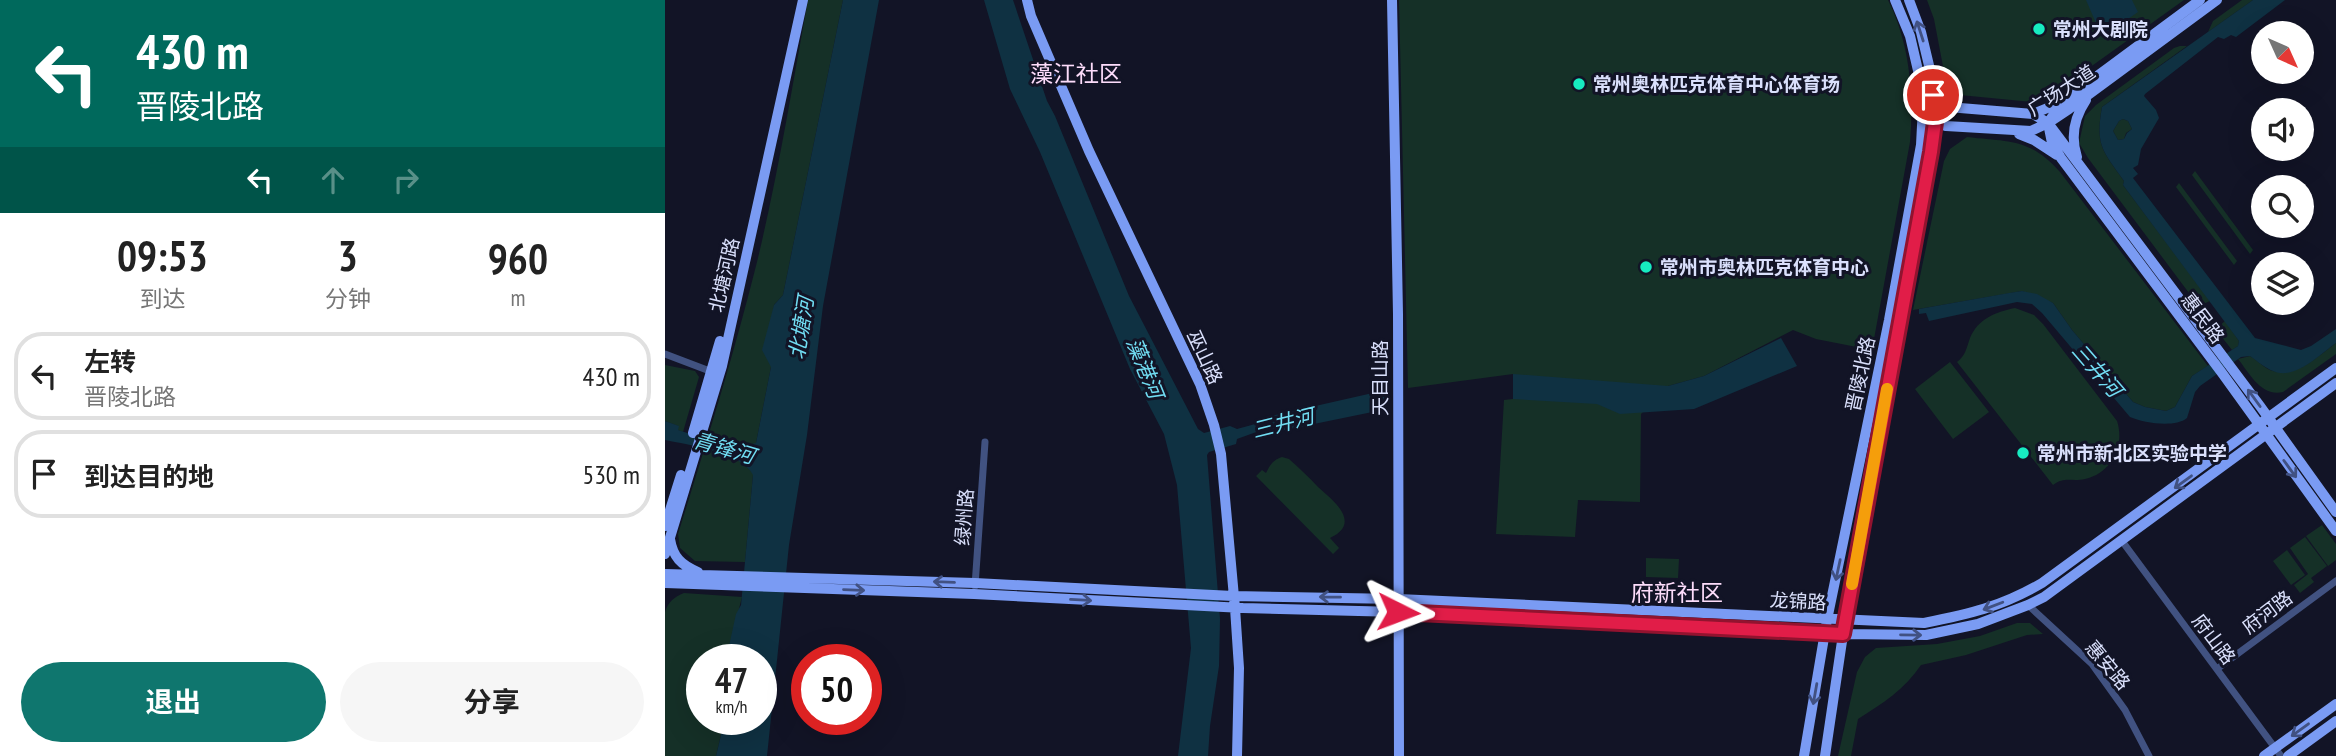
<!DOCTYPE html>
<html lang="zh">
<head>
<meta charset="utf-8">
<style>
  body { margin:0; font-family:"PT Sans Narrow","Noto Sans SC",sans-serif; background:#f6f6f6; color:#222; height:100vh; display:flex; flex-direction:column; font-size:26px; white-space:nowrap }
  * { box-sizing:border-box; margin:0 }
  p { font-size:23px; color:#767676 }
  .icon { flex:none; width:38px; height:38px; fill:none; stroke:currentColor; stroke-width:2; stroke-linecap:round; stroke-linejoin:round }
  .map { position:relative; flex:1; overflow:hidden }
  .drawer { display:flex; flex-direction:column; background:#fff; width:665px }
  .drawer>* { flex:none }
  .hud { background:#00695c; color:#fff; overflow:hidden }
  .needle { width:46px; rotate:135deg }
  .controls { position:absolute; left:1586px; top:21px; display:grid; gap:14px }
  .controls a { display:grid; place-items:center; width:63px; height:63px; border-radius:50%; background:#fff; box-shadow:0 7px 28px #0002; font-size:35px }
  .speed { position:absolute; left:21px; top:644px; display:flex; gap:14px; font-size:35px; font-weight:700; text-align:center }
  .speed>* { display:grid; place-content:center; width:91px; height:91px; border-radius:50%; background:#fff; box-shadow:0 7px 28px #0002; line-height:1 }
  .speed small { font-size:18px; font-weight:400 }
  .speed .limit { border:10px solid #d22; background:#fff; color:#111 }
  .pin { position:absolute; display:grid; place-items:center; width:60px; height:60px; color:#fff; margin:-30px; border:4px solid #fff; border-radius:50%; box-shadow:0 2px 7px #0007 }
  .me { position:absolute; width:77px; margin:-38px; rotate:93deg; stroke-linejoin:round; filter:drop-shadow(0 0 5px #0008) }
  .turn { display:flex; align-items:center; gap:24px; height:147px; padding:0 21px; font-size:32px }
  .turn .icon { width:91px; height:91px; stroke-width:2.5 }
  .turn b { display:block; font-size:49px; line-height:60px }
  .lanes { display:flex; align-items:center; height:66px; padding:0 21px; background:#0003; justify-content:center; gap:35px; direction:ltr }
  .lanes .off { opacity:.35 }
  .eta { display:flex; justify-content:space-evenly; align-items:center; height:119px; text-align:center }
  .eta b { font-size:42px; font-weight:700; line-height:49px }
  .primary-button { display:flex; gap:14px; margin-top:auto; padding:14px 21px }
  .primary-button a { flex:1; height:80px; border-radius:42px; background:#0f766e; color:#fff; font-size:28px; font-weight:700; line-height:80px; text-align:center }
  .primary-button a+a { background:#f6f6f6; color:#222 }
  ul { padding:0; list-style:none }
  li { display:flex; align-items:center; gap:21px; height:88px; margin:0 14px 10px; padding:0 7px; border:4px solid #e0e0e0; border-radius:28px }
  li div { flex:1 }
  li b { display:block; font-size:26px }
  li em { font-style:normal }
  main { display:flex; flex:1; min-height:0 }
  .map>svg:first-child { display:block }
  .green { fill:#153027 }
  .water { fill:#0f3142; fill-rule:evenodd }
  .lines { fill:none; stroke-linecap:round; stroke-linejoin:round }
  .street { stroke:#415281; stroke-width:7 }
  .secondary { stroke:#7a9bf3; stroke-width:10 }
  .oneway { stroke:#415182 }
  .route-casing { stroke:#92132f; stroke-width:18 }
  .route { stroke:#e11d48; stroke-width:12 }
  .slow { stroke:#f59e0b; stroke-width:12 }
  .poi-dot { fill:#17ebc1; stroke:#121426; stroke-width:2.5 }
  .labels { text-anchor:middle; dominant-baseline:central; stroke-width:6; stroke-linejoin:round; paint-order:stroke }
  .poi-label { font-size:19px; font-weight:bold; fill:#dae0fc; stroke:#121426; text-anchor:start }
  .street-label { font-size:19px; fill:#dae0fc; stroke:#121426 }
  .water-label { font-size:21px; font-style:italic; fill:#71ddf3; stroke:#121426 }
  .quarter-label { font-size:23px; fill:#fcdcfa; stroke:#121426 }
</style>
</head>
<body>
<main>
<section class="drawer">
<div class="hud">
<div class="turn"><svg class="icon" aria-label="left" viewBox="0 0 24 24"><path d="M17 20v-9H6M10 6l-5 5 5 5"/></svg><div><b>430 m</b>晋陵北路</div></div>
<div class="lanes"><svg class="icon" aria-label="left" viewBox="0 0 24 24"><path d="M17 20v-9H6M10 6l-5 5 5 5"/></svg><svg class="icon off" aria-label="ahead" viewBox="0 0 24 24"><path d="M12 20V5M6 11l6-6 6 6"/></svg><svg class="icon off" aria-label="right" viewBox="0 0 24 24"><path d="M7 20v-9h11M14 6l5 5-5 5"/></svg></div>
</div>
<div class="eta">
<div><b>09:53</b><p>到达</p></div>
<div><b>3</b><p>分钟</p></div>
<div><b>960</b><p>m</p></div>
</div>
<ul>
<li><svg class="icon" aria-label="left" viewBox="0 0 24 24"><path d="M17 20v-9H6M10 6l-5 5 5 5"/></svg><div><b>左转</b><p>晋陵北路</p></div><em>430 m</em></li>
<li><svg class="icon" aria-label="arrive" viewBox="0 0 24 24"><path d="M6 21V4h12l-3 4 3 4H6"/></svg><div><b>到达目的地</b></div><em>530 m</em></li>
</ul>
<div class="primary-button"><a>退出</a><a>分享</a></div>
</section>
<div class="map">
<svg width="1671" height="756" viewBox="0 0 1671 756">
  <rect width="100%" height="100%" fill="#121426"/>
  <!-- green -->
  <path class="green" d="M143,0h35l-60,295 -9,10 -3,62 -15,76 -11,119 -50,-1 -15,-13 -2,-14c28,-90 56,-180 79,-272 21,-87 35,-174 51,-262z
    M734,0h489c22,44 26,94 22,142l-38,208 -56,-11 -23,-9 -89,46 -36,10 -27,28 -1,88 -62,-2 -3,37 -79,-3 8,-134 9,-1v-25l-105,14z
    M1262,0h257l-123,88 -14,9 -15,5 -72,-7 -9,-5 -5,-8 -12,-63z
    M1577,0h11l-45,32 5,-11z
    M1515,46h7l-85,61c-7,39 1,44 22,74l-1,4 87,116c-6,3 -9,4 -15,0l-107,-143 -9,-15 6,-27 11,-11 78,-57z
    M1458,119l5,2 4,8 -6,4 -2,6 -6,1 -5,-9 6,-10z
    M1302,137c42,5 63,1 93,35l148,194 -16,10 -17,31 -9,4 -21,-4 -12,-5 -61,-72 -19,-27 -31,-12 -109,19 31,-149 6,-12z
    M1530,171l58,79 -3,4 -58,-79z
    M1514,183l58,78 -3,4 -58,-78z
    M1350,308l19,7 9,9 74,97c8,24 -5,52 -32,58 -14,3 -20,-3 -32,6l-96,-123c9,-7 9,-13 13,-24 8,-19 25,-26 45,-30z
    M1560,321l14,20 -1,5 -6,4 -15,-19v-3z
    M1671,343v11l-53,38c-22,5 -33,-18 -45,-33l12,-3c7,4 15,13 23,15 24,7 45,-15 63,-28z
    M1285,362l39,50 -36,27 -38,-50z
    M0,365l30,6 4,6 -16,55 -5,-2v-4l-13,-5z
    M617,457l7,2c10,9 20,18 29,28 16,14 44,36 12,51l9,10 -6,6 -77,-78 6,-6 4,3c4,-8 7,-13 16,-16z
    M1657,525l14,19v16l-8,6 -22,-30z
    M1640,537l22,29 -16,12 3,4 -14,11 -6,-8 14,-11 -18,-26z
    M1622,550l18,25 -14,10 -18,-24z
    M981,558l33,1 -1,19 -32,-1z
    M19,593l58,4 -16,63h-24v59h20l-1,16 -5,21h-51v-144c3,-10 9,-15 19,-19z
    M1352,623h13l13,11 -16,1 -61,20 -45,10c-16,24 -39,39 -63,54l-7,37h-13l19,-84 8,-15 11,-9 61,-4 43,-8z"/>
  <!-- water -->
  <path class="water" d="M178,0h36l-56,306 -16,129 -18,110 -22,211h-51l5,-21 1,-16h39v-59h-35l10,-46 5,-9 12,-130c-11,-23 -65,-30 -88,-35v-19l14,5 -1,4c23,7 54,21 78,13l15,-76 -9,-17 12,-45 9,-10z
    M319,0h29l34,101 8,15 74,180 69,133 6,4 26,-7 7,3 22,-6 3,-5 124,-28 1,19 -122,25 -6,-3 -22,8 -1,5 -27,8 -2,3 13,164 -1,47 -9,60 -2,30h-30l13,-108 -14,-163 -13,-51 -34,-65 -90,-217 -30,-63z
    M1421,0h46l6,12 -36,25z
    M1588,0h32l-49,37 -5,-2 -7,4 -6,-2 -73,57 -1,2 12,14 3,8 -18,31 -3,16 -5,3 5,6 -5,4 122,160 46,12 10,-4 25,-17v14c-16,11 -41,38 -63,28 -8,-3 -16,-10 -23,-15l-9,1 -41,29 -5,6 -8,26c-12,10 -43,5 -57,-1l-88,-104 -10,-9 -15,-2 -88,19 -3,-8 -7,1v-5l90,-16 13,-2 15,3 16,9 19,27 61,72 12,5 21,4 9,-4 17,-31 46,-30 1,-5 -116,-156 1,-4c-21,-30 -29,-35 -22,-74zM1458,119l5,2 4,8 -5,4 -3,6 -6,1 -5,-9 6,-10z
    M1116,338l16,28 -103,43 -74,5 -23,-10 -84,-5v-25l155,12 36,-10z"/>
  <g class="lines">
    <!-- street -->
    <path class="street" d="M0,354l50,19
      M1457,541l159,215
      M310,586l10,-144
      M1363,605l64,59 33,46 24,46
      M1552,669l119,-88"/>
    <!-- secondary -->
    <path class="secondary" d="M362,0l4,16 58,135 111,233 14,41 7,29 14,154 4,60 -2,88
      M727,0l6,314 1,442
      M1397,102l-14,21 4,20 9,15 161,215 114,158
      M1264,112l19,-5 85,7 29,-12 138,-102
      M1368,114l15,9 212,283 76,106
      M1266,120l15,6 85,5 17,-8 21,-14 148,-109
      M1354,134l15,6 23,15
      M1412,157c-7,-21 -3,-39 9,-57
      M28,433l27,-92
      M0,526l16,-51
      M5,539c3,18 11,26 28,33
      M0,554l57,-188 81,-366
      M0,574l310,9 258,13 165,3 526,24c45,-9 77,-16 118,-40l294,-215
      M0,583l309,11 269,14 155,4 445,22 83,1 52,-11 50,-19 16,-8 292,-214
      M1139,756l23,-136 62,-300 32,-175 2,-39 -3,-27 -10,-43 -15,-36
      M1160,756l20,-135 90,-499 -3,-44 -11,-46 -12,-32
      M1599,756l72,-52
      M1623,756l48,-35"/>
  </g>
  <!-- one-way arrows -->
  <defs><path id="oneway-shaft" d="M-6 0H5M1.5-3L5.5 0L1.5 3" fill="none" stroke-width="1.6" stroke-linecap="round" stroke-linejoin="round" transform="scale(1.75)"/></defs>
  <g class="oneway">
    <use href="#oneway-shaft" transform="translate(1255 31) rotate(-108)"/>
    <use href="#oneway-shaft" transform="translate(1589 398) rotate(-126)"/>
    <use href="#oneway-shaft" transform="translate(1625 469) rotate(54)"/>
    <use href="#oneway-shaft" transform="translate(1518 482) rotate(144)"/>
    <use href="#oneway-shaft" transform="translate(1173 570) rotate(102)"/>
    <use href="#oneway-shaft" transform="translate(279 582) rotate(-178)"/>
    <use href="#oneway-shaft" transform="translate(189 590) rotate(2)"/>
    <use href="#oneway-shaft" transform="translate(665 597) rotate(-179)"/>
    <use href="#oneway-shaft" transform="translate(416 600) rotate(3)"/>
    <use href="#oneway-shaft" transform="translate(1328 606) rotate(159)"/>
    <use href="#oneway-shaft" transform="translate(1246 635) rotate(1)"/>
    <use href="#oneway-shaft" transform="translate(1150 694) rotate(100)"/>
    <use href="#oneway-shaft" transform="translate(1635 730) rotate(144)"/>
  </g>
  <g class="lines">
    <defs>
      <path id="route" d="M733,612l445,22 88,-482 4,-30 -2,-27"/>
    </defs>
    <!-- route casing -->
    <use href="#route" class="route-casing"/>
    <!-- route -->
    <use href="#route" class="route"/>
    <!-- slow -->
    <path class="slow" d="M1187,584l35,-195"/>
  </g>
  <!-- markers -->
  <g class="poi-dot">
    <circle cx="1374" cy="29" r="7"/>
    <circle cx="914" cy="84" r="7"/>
    <circle cx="981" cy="267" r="7"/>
    <circle cx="1358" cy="453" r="7"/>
  </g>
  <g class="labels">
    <!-- poi labels -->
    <g class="poi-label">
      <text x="1388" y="29">常州大剧院</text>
      <text x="928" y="84">常州奥林匹克体育中心体育场</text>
      <text x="995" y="267">常州市奥林匹克体育中心</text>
      <text x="1372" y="453">常州市新北区实验中学</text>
    </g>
    <!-- street labels -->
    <g class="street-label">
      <text transform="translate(1396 90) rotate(-33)">广场大道</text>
      <text transform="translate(59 275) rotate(-77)">北塘河路</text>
      <text transform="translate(1538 318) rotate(53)">惠民路</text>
      <text transform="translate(540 357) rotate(65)">巫山路</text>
      <text transform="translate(1195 374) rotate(-78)">晋陵北路</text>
      <text transform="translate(715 378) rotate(-90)">天目山路</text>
      <text transform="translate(299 517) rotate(-86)">绿州路</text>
      <text transform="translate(1133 601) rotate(3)">龙锦路</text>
      <text transform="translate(1602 612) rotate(-37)">府河路</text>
      <text transform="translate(1549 639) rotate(53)">府山路</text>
      <text transform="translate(1443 665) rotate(50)">惠安路</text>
    </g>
    <!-- water labels -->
    <g class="water-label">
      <text transform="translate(136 328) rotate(-81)">北塘河</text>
      <text transform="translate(480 368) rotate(68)">藻港河</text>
      <text transform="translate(1432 370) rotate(49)">三井河</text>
      <text transform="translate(618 423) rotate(-14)">三井河</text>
      <text transform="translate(59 448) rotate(16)">青锋河</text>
    </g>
    <!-- quarter labels -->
    <g class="quarter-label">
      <text x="411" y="73">藻江社区</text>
      <text x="1012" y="592">府新社区</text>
    </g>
  </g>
</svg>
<div class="controls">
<a><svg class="needle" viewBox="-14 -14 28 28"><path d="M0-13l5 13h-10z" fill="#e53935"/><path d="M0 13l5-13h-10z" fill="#767676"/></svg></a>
<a><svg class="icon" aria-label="sound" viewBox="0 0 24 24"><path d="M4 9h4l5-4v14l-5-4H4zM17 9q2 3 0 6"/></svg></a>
<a><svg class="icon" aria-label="search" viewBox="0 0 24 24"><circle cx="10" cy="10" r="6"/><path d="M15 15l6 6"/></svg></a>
<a><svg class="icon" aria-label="layers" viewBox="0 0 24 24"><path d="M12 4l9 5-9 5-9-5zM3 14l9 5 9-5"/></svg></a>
</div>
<div class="speed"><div>47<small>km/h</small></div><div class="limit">50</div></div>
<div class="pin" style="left:1268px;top:95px;background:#d93025"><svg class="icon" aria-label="arrive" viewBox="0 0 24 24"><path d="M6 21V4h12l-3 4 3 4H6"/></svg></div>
<svg class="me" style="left:733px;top:612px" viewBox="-20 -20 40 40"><path d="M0-17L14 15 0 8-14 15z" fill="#e11d48" stroke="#fff" stroke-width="4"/></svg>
</div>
</main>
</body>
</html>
